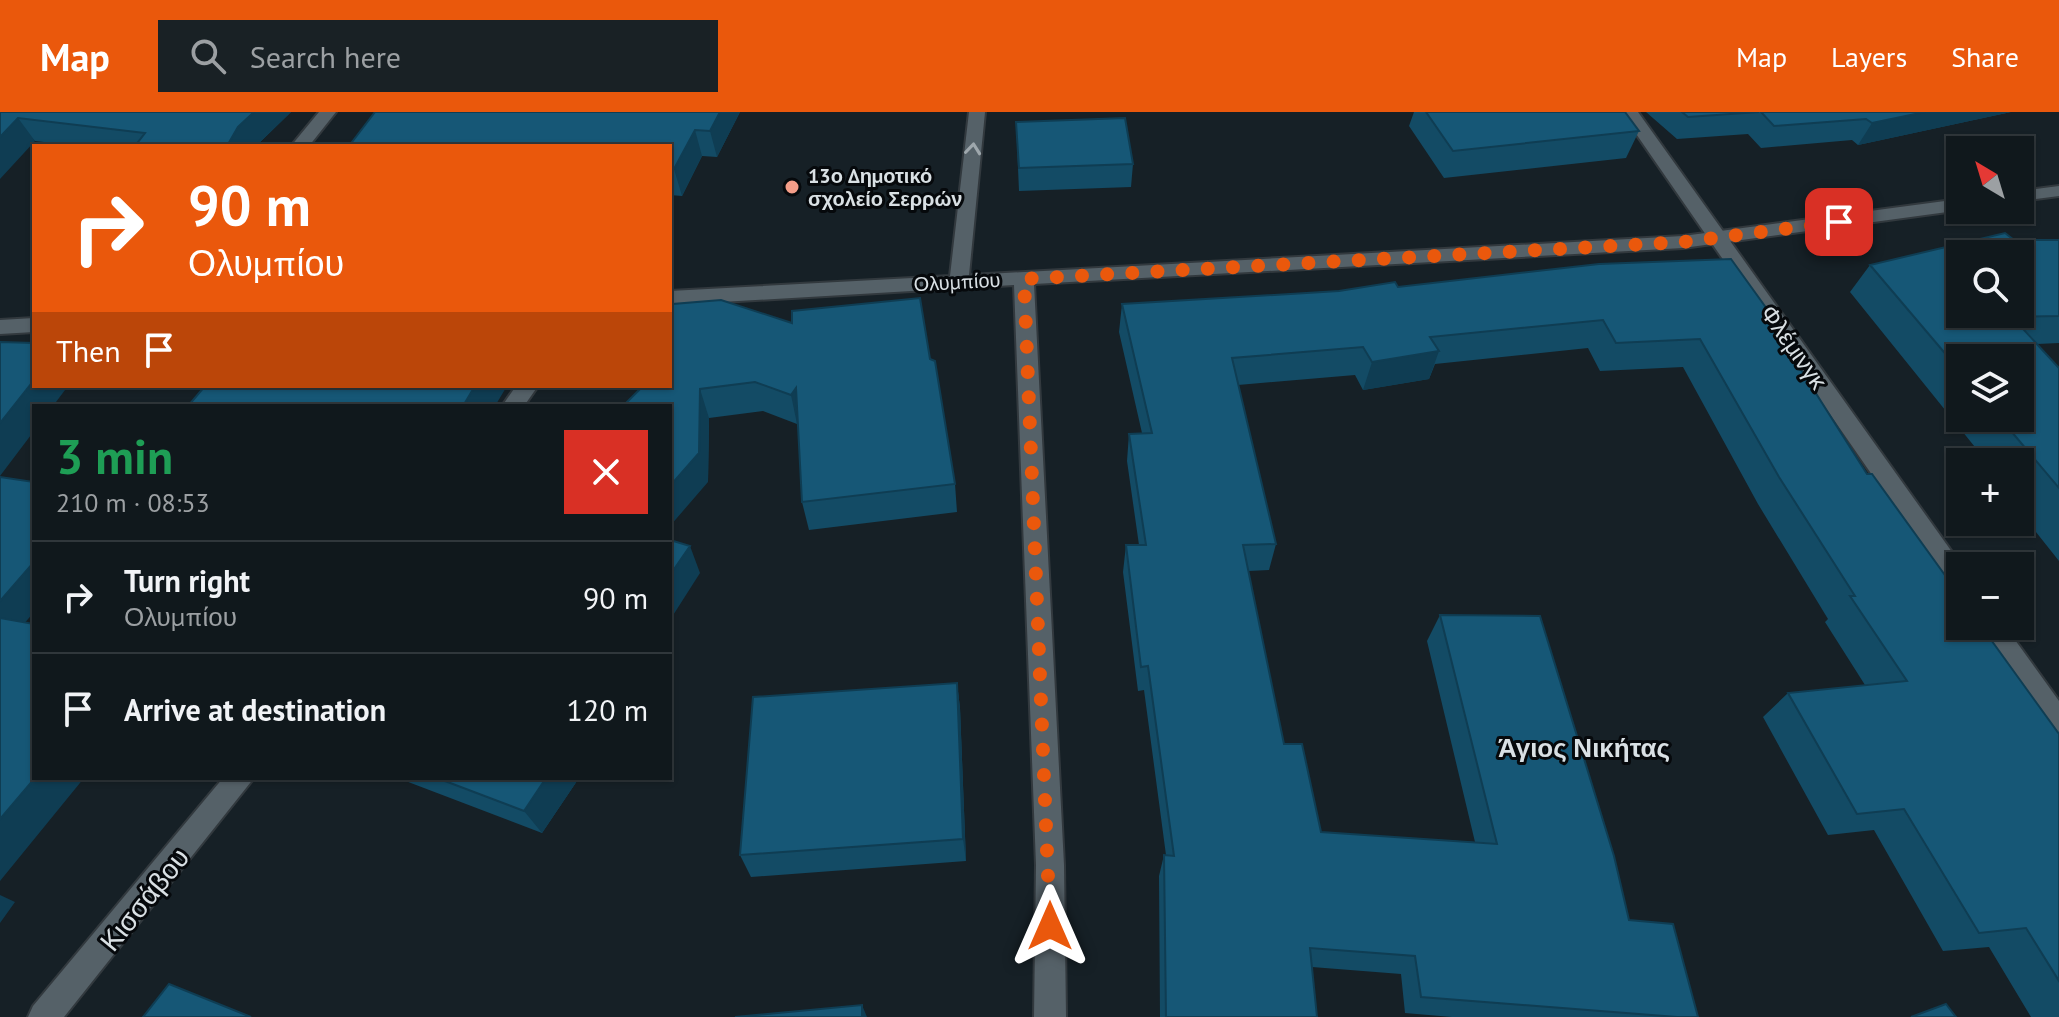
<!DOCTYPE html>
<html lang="en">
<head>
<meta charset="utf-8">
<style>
  body { margin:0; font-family:"PT Sans",sans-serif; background:#192125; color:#f1f3f6; height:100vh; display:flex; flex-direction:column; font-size:30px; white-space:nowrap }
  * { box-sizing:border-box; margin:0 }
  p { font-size:26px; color:#9ca0a3 }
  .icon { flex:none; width:44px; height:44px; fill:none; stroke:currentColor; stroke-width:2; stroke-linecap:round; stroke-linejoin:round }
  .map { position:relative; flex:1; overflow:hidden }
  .sheet { position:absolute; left:32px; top:292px; width:640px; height:376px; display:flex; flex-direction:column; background:#10181c; border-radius:0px; box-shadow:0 2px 6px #0004,0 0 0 2px #30373b }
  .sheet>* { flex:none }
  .hud { position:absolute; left:32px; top:32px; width:640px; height:244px; border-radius:0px; box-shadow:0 2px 6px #0004,0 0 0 2px #30373b; background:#ea580c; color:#fff; overflow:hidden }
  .needle { width:52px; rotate:322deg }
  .controls { position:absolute; left:1946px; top:24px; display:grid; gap:16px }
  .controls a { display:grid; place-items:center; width:88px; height:88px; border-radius:0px; background:#10181c; box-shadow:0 2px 6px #0004,0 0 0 2px #30373b; font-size:40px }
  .pin { position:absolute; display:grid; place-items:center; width:68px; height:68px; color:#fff; margin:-34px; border-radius:16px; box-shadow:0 4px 12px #0006 }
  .me { position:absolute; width:88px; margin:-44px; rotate:0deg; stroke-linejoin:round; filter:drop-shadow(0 0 6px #0008) }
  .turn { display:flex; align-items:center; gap:28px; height:168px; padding:0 24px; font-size:36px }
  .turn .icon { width:104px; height:104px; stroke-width:2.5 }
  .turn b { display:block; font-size:56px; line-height:68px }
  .then { display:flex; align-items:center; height:76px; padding:0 24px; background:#0003; gap:16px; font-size:30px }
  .round { display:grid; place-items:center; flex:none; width:84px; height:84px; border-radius:0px; background:#192125 }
  .overview { display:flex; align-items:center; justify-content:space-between; height:136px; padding:0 24px }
  h1 { font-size:48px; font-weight:600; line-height:60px; color:#1e9e55 }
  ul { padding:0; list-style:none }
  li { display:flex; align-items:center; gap:24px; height:112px; padding:0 24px; border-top:2px solid #30373b }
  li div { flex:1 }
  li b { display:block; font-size:30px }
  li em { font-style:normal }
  header { display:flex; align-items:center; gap:48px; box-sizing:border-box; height:112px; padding:0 40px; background:#ea580c; color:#fff }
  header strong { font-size:38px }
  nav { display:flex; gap:44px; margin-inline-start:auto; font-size:28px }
  .search { width:560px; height:72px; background:#192125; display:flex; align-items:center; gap:20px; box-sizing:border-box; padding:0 28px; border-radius:0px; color:#9ca0a3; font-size:30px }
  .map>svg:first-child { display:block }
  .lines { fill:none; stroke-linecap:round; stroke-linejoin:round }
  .street-casing { stroke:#32393e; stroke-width:4 }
  .secondary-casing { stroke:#32393e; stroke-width:4 }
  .street { fill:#556168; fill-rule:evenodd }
  .secondary { fill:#556168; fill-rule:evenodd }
  .wall { fill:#134b65; fill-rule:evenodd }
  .shaded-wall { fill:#0f3d53 }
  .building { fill:#165776; stroke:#0f3d53; stroke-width:2; fill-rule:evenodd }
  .oneway { stroke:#9ea7ac }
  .route { stroke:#ea580c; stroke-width:14; stroke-dasharray:0 25.2 }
  .poi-dot { fill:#f49e89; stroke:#06090c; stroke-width:3 }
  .labels { text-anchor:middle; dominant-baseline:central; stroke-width:6; stroke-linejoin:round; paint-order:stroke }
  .far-poi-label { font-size:20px; font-weight:bold; fill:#d9e0e4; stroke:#06090c; text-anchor:start }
  .far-street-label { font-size:20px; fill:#d9e0e4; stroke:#06090c }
  .street-label { font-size:24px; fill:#d9e0e4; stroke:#06090c }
  .neighbourhood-label { font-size:26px; font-weight:bold; fill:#d9e0e4; stroke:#06090c }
  .near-street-label { font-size:28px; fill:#d9e0e4; stroke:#06090c }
</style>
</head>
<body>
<header>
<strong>Map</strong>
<div class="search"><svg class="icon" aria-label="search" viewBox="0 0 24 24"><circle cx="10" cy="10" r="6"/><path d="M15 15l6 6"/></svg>Search here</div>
<nav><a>Map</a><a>Layers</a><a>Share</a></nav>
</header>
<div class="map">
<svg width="2059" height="905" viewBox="0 0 2059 905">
  <rect width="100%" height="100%" fill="#162026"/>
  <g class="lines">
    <defs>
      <path id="street" d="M319,0h17l-27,34h-18z
        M969,0h16l-16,163 714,-39 277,-37 2,11 -279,38 -649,36 30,581 2,152h-32l2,-152 -22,-580 -344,20v-14l280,-15z
        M2059,74v10l-39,5v-10z
        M34,206v14l-34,2v-14z
        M516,274h22l-14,20h-22z
        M223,666h31l-190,239h-36l5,-11z"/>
      <path id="secondary" d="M1621,0h17l324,454 -2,26 -9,-3z
        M1979,514h26l54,75v33l-9,-4z"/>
    </defs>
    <!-- street casing -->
    <use href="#street" class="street-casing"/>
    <!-- secondary casing -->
    <use href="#secondary" class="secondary-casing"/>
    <!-- street -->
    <use href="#street" class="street"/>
    <!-- secondary -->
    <use href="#secondary" class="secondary"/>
  </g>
  <!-- wall -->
  <path class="wall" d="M0,0h291l-35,34h-177l-44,-5z
    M375,0h365l-23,45 -15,-1 -20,40 -12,-1v-49z
    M1414,0h211l14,19 -13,27 -182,20 -35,-52z
    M1646,0h365l-153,33 -6,-5 -91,8 -13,-14 -71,5z
    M1016,10l117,42 -2,23 -112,4z
    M2014,128h45v103l-22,1 22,24v193l-31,-39 4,-4 -12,-16v-40h-33l-137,-170 20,-27zM1960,246l60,60h-60z
    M1398,175l374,29 -2,4 97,154 192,260v283h-28l-42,-70 -46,4 -69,-121 -46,5 -65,-118 25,-24 77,-8 -40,-63 3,-3 -70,-115 -75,-137 -83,4 -12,-23 -153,16 -6,15 -66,11 -8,-15 -117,10 38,159 -7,26 -21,1 36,173 37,88 154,10 -48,-201 13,-26 189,305 48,97h-225l-47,-4 -4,-39 -89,-7 5,50h-157l-1,-141 5,-21h2l-22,-165 -6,1 -15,-119 3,-27h13l-12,-84 2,-27 13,-1 -23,-101 3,-28z
    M792,211l138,36 25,125 2,28 -148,18 -7,-28 -4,-79 -1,1 -34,-13 -54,7 -1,64 -38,-76z
    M957,571l3,25 6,153 -215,16 -11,-22z
    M401,666h178l-37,55 -139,-53z"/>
  <!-- shaded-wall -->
  <path class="shaded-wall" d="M254,0h37l-35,34h-29l11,-19z
    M720,0h20l-23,45 -7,-26z
    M1925,0h86l-153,33 14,-22z
    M18,6l17,23 -35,38v-42z
    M695,18l7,26 -20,40 -8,-27z
    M1439,239l-10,28 -66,11 9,-28z
    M34,268v6h34l-15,20h-19v25l-34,45v-53z
    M475,274h32l-12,20h-32z
    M796,276l6,28 -5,8 -6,-29z
    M700,277l9,29 -1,64 -38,44v-40z
    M690,434l10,27 -30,47v-45z
    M34,450v50l-28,33 -6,-5v-39z
    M957,571l3,25 6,153 -3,-22z
    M35,666h49l-84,103v-62z
    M546,666h33l-37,55 -18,-22z
    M0,783l15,7 -15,21z
    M862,893l5,12h-5z"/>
  <!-- building -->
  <path class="building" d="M0,0h254l-16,15 -11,19h-92l10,-13 -127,-15 -18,19z
    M375,0h345l-10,19 -15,-1 -21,39h-4v-23h-321z
    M1426,0h199l14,19 -186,20z
    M1682,0h77l-71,5z
    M1761,0h164l-53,11 -6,-4 -92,7z
    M1125,6l8,46 -114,4 -3,-46z
    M2005,121l9,7h45v76l-47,1 47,51v120l-59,-70h20v-60h-60v13l-90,-106zM1960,142h60v60h-60z
    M1731,147l41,57h-5l100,158h5l88,122v30h21l78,108v247l-33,-53 -47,5 -75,-124 -47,5 -69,-121 119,-12 -57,-85h5l-76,-119 -79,-138 -84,4 -13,-23 -173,17 9,14 -67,11 -9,-15 -131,11 44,186 -33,1 41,199h18l19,88 176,12 -57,-229 100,1 74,240 15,64 44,4 25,93h-21l-256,-20 -6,-41 -105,-8 7,69h-151l-2,-162 10,1 -26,-190 -7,1 -15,-122h20l-17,-111 23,-1 -30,-129 217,-13 56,-9 3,5 201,-23z
    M920,186l10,61 5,2 20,123 -153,18 -6,-114 -5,7 -36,-13 -55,7 -1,64 -29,33v-80h-47l20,-20h27v-28l3,-54 48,-4 71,23v-12z
    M0,230l34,1v37l-34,43z
    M205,274h270l-12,20h-275z
    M0,365l34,5v80l-34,39z
    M670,428l20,6 -20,29z
    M0,506l34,6 1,154 -35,41z
    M957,571l6,156 -223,16 13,-158z
    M437,666h109l-22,33z
    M169,872l82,33h-108z
    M1946,892l10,13h-45z
    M862,893v12h-127z"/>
  <!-- one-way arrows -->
  <defs><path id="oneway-chevron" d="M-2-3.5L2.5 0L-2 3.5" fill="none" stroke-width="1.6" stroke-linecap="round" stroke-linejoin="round" transform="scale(2)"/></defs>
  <use class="oneway" href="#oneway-chevron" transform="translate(973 37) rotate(-84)"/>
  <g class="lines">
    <!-- route -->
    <path class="route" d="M1050,814l-26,-647 659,-37 156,-20"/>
  </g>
  <!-- markers -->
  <circle class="poi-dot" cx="792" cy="75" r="8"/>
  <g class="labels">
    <!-- far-poi labels -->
    <g class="far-poi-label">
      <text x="808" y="64">13ο Δημοτικό<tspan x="808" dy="23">σχολείο Σερρών</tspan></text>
    </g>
    <!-- far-street labels -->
    <g class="far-street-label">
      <text transform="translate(957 170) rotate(-3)">Ολυμπίου</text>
    </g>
    <!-- street labels -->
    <g class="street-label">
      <text transform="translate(1794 235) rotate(55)">Φλέμινγκ</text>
    </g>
    <!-- neighbourhood labels -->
    <g class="neighbourhood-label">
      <text x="1584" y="635">Άγιος Νικήτας</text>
    </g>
    <!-- near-street labels -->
    <g class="near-street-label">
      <text transform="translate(144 787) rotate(-51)">Κισσάβου</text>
    </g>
  </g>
</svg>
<div class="controls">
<a><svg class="needle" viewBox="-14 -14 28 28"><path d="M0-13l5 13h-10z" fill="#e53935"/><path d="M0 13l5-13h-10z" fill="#9ca0a3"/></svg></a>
<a><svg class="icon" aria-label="search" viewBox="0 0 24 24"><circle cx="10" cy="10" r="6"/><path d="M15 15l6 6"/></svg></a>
<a><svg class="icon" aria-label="layers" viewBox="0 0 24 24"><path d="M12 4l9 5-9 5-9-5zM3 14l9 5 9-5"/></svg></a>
<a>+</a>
<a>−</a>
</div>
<div class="pin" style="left:1839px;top:110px;background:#d93025"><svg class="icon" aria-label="arrive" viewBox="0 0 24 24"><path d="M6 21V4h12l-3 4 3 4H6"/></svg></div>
<svg class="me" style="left:1050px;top:814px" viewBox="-20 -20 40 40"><path d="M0-17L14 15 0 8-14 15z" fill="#ea580c" stroke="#fff" stroke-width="4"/></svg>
<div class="hud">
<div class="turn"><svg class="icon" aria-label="right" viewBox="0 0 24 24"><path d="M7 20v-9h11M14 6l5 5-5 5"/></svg><div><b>90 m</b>Ολυμπίου</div></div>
<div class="then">Then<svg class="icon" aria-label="arrive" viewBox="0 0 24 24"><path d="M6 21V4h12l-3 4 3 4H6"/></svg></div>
</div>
<section class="sheet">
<div class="overview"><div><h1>3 min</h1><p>210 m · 08:53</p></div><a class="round" style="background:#d93025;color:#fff"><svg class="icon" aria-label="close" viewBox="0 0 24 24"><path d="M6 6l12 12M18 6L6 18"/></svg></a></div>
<ul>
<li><svg class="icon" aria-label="right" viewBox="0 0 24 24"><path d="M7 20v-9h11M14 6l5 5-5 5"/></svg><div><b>Turn right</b><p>Ολυμπίου</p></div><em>90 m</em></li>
<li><svg class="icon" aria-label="arrive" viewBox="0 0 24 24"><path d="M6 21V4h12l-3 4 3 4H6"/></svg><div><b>Arrive at destination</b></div><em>120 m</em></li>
</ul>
</section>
</div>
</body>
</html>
